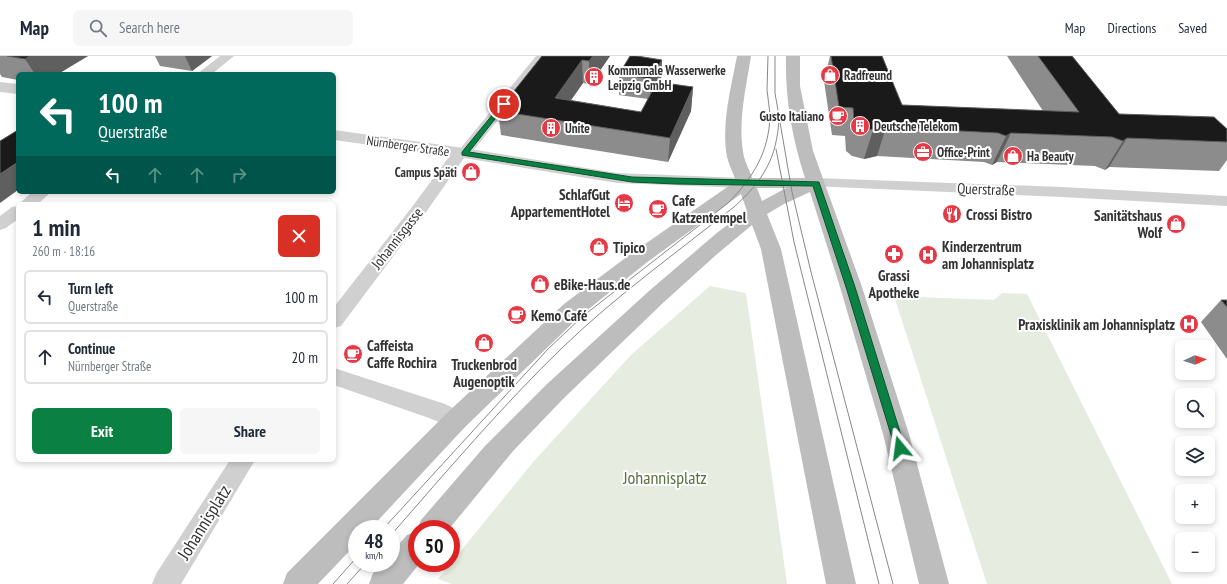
<!DOCTYPE html>
<html lang="en">
<head>
<meta charset="utf-8">
<style>
  body { margin:0; font-family:"PT Sans Narrow",sans-serif; background:#f6f6f7; color:#1f2937; height:100vh; display:flex; flex-direction:column; font-size:15px; white-space:nowrap }
  * { box-sizing:border-box; margin:0 }
  p { font-size:13px; color:#747a83 }
  .icon { flex:none; width:22px; height:22px; fill:none; stroke:currentColor; stroke-width:2; stroke-linecap:round; stroke-linejoin:round }
  .map { position:relative; flex:1; overflow:hidden }
  .drawer { position:absolute; left:16px; top:146px; width:320px; height:260px; display:flex; flex-direction:column; background:#fff; border-radius:6px; box-shadow:0 2px 6px #0003 }
  .drawer>* { flex:none }
  .guide { position:absolute; left:16px; top:16px; width:320px; height:122px; border-radius:6px; box-shadow:0 2px 6px #0003; background:#00695c; color:#fff; overflow:hidden }
  .needle { width:26px; rotate:87deg }
  .tools { position:absolute; left:1175px; top:284px; display:grid; gap:8px }
  .tools a { display:grid; place-items:center; width:40px; height:40px; border-radius:6px; background:#fff; box-shadow:0 2px 6px #0003; font-size:20px }
  .speed { position:absolute; left:348px; top:464px; display:flex; gap:8px; font-size:20px; font-weight:700; text-align:center }
  .speed>* { display:grid; place-content:center; width:52px; height:52px; border-radius:50%; background:#fff; box-shadow:0 2px 6px #0003; line-height:1 }
  .speed small { font-size:10px; font-weight:400 }
  .speed .limit { border:6px solid #d22; background:#fff; color:#111 }
  .pin { position:absolute; display:grid; place-items:center; width:34px; height:34px; color:#fff; margin:-17px; border:2px solid #fff; border-radius:50%; box-shadow:0 1px 4px #0007 }
  .me { position:absolute; width:44px; margin:-22px; rotate:344deg; stroke-linejoin:round; filter:drop-shadow(0 0 3px #0008) }
  .turn { display:flex; align-items:center; gap:14px; height:84px; padding:0 16px; font-size:18px }
  .turn .icon { width:52px; height:52px; stroke-width:2.5 }
  .turn b { display:block; font-size:28px; line-height:34px }
  .lanes { display:flex; align-items:center; height:38px; padding:0 16px; background:#0003; justify-content:center; gap:20px; direction:ltr }
  .lanes .off { opacity:.35 }
  .round { display:grid; place-items:center; flex:none; width:42px; height:42px; border-radius:6px; background:#f6f6f7 }
  .summary { display:flex; align-items:center; justify-content:space-between; height:68px; padding:0 16px }
  h1 { font-size:24px; font-weight:700; line-height:30px }
  .cta { display:flex; gap:8px; margin-top:auto; padding:8px 16px }
  .cta a { flex:1; height:46px; border-radius:6px; background:#0b8043; color:#fff; font-size:16px; font-weight:700; line-height:46px; text-align:center }
  .cta a+a { background:#f6f6f7; color:#1f2937 }
  ul { padding:0; list-style:none }
  li { display:flex; align-items:center; gap:12px; height:54px; margin:0 8px 6px; padding:0 8px; border:2px solid #e0e1e3; border-radius:6px }
  li div { flex:1 }
  li b { display:block; font-size:15px }
  li em { font-style:normal }
  header { display:flex; align-items:center; gap:24px; box-sizing:border-box; height:56px; padding:0 20px; background:#fff; border-bottom:1px solid #e0e1e3 }
  header strong { font-size:19px }
  nav { display:flex; gap:22px; margin-inline-start:auto; font-size:14px }
  .search { width:280px; height:36px; background:#f6f6f7; display:flex; align-items:center; gap:10px; box-sizing:border-box; padding:0 14px; border-radius:6px; color:#747a83; font-size:15px }
  .map>svg:first-child { display:block }
  .green { fill:#e6ecdf }
  .lines { fill:none; stroke-linecap:round; stroke-linejoin:round }
  .minor { fill:#d0d0d0; fill-rule:evenodd }
  .tertiary { fill:#d0d0d0; fill-rule:evenodd }
  .secondary { fill:#bdbdbd; fill-rule:evenodd }
  .tram { stroke:#888; stroke-width:1 }
  .wall { fill:#8c8c8c }
  .shaded-wall { fill:#5f5f5f }
  .building { fill:#1a1a1a; stroke:#5f5f5f }
  .route { fill:#0b8043; stroke:#07532c }
  .labels { text-anchor:middle; dominant-baseline:central; stroke-width:4; stroke-linejoin:round; paint-order:stroke }
  .far-poi-label { font-size:13px; font-weight:bold; fill:#333; stroke:#fff; text-anchor:start }
  .far-street-label { font-size:13px; fill:#333; stroke:#fff }
  .street-label { font-size:15px; fill:#333; stroke:#fff }
  .poi-label { font-size:15px; font-weight:bold; fill:#333; stroke:#fff; text-anchor:start }
  .near-park-label { font-size:18px; fill:#56703f; stroke:#fff }
  .near-street-label { font-size:18px; fill:#333; stroke:#fff }
</style>
</head>
<body>
<header>
<strong>Map</strong>
<div class="search"><svg class="icon" aria-label="search" viewBox="0 0 24 24"><circle cx="10" cy="10" r="6"/><path d="M15 15l6 6"/></svg>Search here</div>
<nav><a>Map</a><a>Directions</a><a>Saved</a></nav>
</header>
<div class="map">
<svg width="1227" height="528" viewBox="0 0 1227 528">
  <rect width="100%" height="100%" fill="#fff"/>
  <!-- green -->
  <path class="green" d="M710,230l36,7 41,291h-335l-14,-5 96,-118 97,-106z
    M1002,237l25,1 145,290h-185l-93,-288 100,4z"/>
  <g class="lines">
    <!-- minor -->
    <path class="minor" d="M220,0h14l-22,18h-15z
      M536,0h13l-80,100 -5,2 -40,57 -83,111 -7,2v-21l78,-100 42,-57 6,-1z
      M816,122l246,9 165,9v10l-165,-9 -252,-11 -2,-3 2,-3z
      M32,136h19l-13,12h-19z
      M18,150v13l-12,9 -6,2v-14l12,-9z
      M334,312l111,36 19,9 3,7 -3,7 -8,2 -27,-11 -95,-33z
      M230,404h25l-74,124h-29l4,-10z"/>
    <!-- tertiary -->
    <path class="tertiary" d="M0,26l18,2v10l-18,-2z
      M334,74l130,18 153,25 127,5 6,1 3,4 -3,4 -6,1 -127,-5 -153,-25 -130,-18z"/>
    <!-- secondary -->
    <path class="secondary" d="M737,0h14c-5,32 -14,69 -7,101 2,7 6,14 8,21h53c-13,-40 -20,-80 -19,-122h14v30l13,65 49,136 47,147 40,150h-30l-36,-150 -43,-147 -30,-95 -26,12 -17,10 14,35 75,335h-30l-65,-335 -9,-24 -36,30 -52,47 -100,96 -50,52 -65,79h-32l4,-9 64,-74 62,-62 102,-93 69,-59 29,-21 -6,-17 -95,69 -66,53 -115,111 -95,102h-13v14l-39,41h-35l4,-11 160,-160 117,-109 68,-51 104,-72c-3,-8 -7,-16 -9,-24 -6,-33 4,-69 10,-101zM757,132h29l-24,13z
      M417,475v32h3l-17,21h-34l4,-11 10,-10h8v-10l16,-18z"/>
    <!-- tram -->
    <path class="tram" d="M768,0l-1,34 4,32
      M775,0v37l17,99 19,80 82,312
      M776,93l18,93 85,342
      M383,473l165,-180 35,-33 145,-113c25,-25 41,-51 42,-87
      M391,479c56,-64 111,-129 172,-188 53,-51 113,-94 171,-140 29,-26 43,-49 45,-88
      M333,528l24,-27
      M347,528l19,-21"/>
  </g>
  <!-- wall -->
  <path class="wall" d="M0,0h88l-30,18h-40v6l-16,-3 -2,-3z
    M155,0h57l-20,15 -32,-5z
    M542,0h68l-9,13 -12,15 -6,-1 -12,17 70,12 7,-13 -29,-4v-21l43,-14 -1,20 -1,2 33,5 -2,24 -23,51 -167,-27 -3,-24z
    M830,0h52l20,49 141,6 -36,-55h65l47,58 108,15v31l-8,11 -110,-4 -4,3 -10,-4 -98,-4 -5,3 -8,-3 -107,-6 -13,3 -12,-3 -6,-5 -1,-15 -13,-1 -8,-54z
    M1221,244h6v59l-26,-37z"/>
  <!-- shaded-wall -->
  <path class="shaded-wall" d="M30,0h58l-30,18h-23l-10,-15z
    M185,0h27l-20,15z
    M593,0h17l-9,13 -12,15v-23z
    M582,4l1,23 -26,37 -2,-22z
    M662,4l-1,20 -11,19v-20z
    M693,31l-2,24 -23,51 2,-24z
    M886,71l-9,29 -13,3 9,-29z
    M1011,77l-14,29 -5,3 14,-29z
    M1127,82l-18,29 -4,3 18,-29z
    M18,106v28l-18,13v-29z"/>
  <!-- building -->
  <path class="building" d="M7,0h23l-5,3z
    M542,0h51l-4,5 -7,-1 -27,38 86,14 16,-30 36,5 -23,51 -172,-27z
    M630,0h7l25,4 -12,19 -31,-5z
    M831,0h51l20,49 177,7 -41,-56h34l47,58 95,3 13,12v13l-100,-4 -4,3 -11,-4 -101,-4 -5,3 -8,-3 -112,-6 -13,3 -12,-3 -7,-5 -1,-14 -14,-1z
    M18,74v32l-18,12v-33z
    M1221,244h6v7z"/>
  <!-- route -->
  <path class="route" d="M504,46l3,2 -1,1 -37,47 163,25 187,5 36,105 50,161 -1,3 -4,1 -4,-1 -1,-3 -49,-161 -33,-101 -137,-2 -44,-2 -170,-27v-3l40,-49z"/>
  <!-- icons -->
  <defs>
    <symbol id="shop-disc" viewBox="-11 -11 22 22"><circle r="9.5" fill="#e63946" stroke="#fff"/><path d="M-5-2.5h2.3a2.7 3.5 0 0 1 5.4 0H5L5.5 6h-11ZM-1.5-2.5h3a1.5 2.3 0 0 0-3 0Z" fill="#fff"/></symbol>
    <symbol id="building-disc" viewBox="-11 -11 22 22"><circle r="9.5" fill="#e63946" stroke="#fff"/><path d="M-4-6H4V6H1V3H-1V6H-4ZM-2.5-4.3h1.7v1.8h-1.7ZM.8-4.3h1.7v1.8H.8ZM-2.5-1h1.7V.8h-1.7ZM.8-1h1.7V.8H.8Z" fill="#fff"/></symbol>
    <symbol id="cafe-disc" viewBox="-11 -11 22 22"><circle r="9.5" fill="#e63946" stroke="#fff"/><path d="M-5.5-4.5H6V0H3Q3 3.5 0 3.5H-2.5Q-5.5 3.5-5.5 0ZM3-3.2v2h1.7v-2ZM-6 4.5H4V6H-6Z" fill="#fff"/></symbol>
    <symbol id="office-disc" viewBox="-11 -11 22 22"><circle r="9.5" fill="#e63946" stroke="#fff"/><path d="M-6-3h4V-5.5h4V-3h4V5H-6ZM-1-4.5V-3h2v-1.5ZM-6 0V1H6V0Z" fill="#fff"/></symbol>
    <symbol id="hotel-disc" viewBox="-11 -11 22 22"><circle r="9.5" fill="#e63946" stroke="#fff"/><path d="M-6-4.5h1.5V1H6V5H4.5V3h-9V5H-6ZM-4 0a1.8 1.8 0 1 1 3.6 0ZM.5 0V-2.5h3Q6-2.5 6 0Z" fill="#fff"/></symbol>
    <symbol id="restaurant-disc" viewBox="-11 -11 22 22"><circle r="9.5" fill="#e63946" stroke="#fff"/><path d="M-5-6h1v4h1v-4h1v4h1v-4h1v5L-1.5 .5V6h-2V.5L-5-1ZM5-6V6H3V1.5H1.5Q1.5-4 5-6Z" fill="#fff"/></symbol>
    <symbol id="pharmacy-disc" viewBox="-11 -11 22 22"><circle r="9.5" fill="#e63946" stroke="#fff"/><path d="M-2-6h4v4h4v4h-4v4h-4v-4h-4v-4h4Z" fill="#fff"/></symbol>
    <symbol id="hospital-disc" viewBox="-11 -11 22 22"><circle r="9.5" fill="#e63946" stroke="#fff"/><path d="M-5-5h3v3.5h4V-5h3V5h-3V1.5h-4V5h-3Z" fill="#fff"/></symbol>
  </defs>
  <g fill-rule="evenodd">
    <use href="#shop-disc" x="819" y="8" width="22" height="22"/>
    <use href="#building-disc" x="583" y="10" width="22" height="22"/>
    <use href="#cafe-disc" x="827" y="49" width="22" height="22"/>
    <use href="#building-disc" x="849" y="59" width="22" height="22"/>
    <use href="#building-disc" x="540" y="61" width="22" height="22"/>
    <use href="#office-disc" x="912" y="85" width="22" height="22"/>
    <use href="#shop-disc" x="1002" y="89" width="22" height="22"/>
    <use href="#shop-disc" x="460" y="105" width="22" height="22"/>
    <use href="#hotel-disc" x="613" y="136" width="22" height="22"/>
    <use href="#cafe-disc" x="647" y="142" width="22" height="22"/>
    <use href="#restaurant-disc" x="941" y="147" width="22" height="22"/>
    <use href="#shop-disc" x="1165" y="157" width="22" height="22"/>
    <use href="#shop-disc" x="588" y="180" width="22" height="22"/>
    <use href="#pharmacy-disc" x="883" y="187" width="22" height="22"/>
    <use href="#hospital-disc" x="917" y="188" width="22" height="22"/>
    <use href="#shop-disc" x="529" y="217" width="22" height="22"/>
    <use href="#cafe-disc" x="506" y="248" width="22" height="22"/>
    <use href="#hospital-disc" x="1178" y="257" width="22" height="22"/>
    <use href="#shop-disc" x="473" y="276" width="22" height="22"/>
    <use href="#cafe-disc" x="342" y="287" width="22" height="22"/>
  </g>
  <g class="labels">
    <!-- far-poi labels -->
    <g class="far-poi-label">
      <text x="608" y="14">Kommunale Wasserwerke<tspan x="608" dy="15">Leipzig GmbH</tspan></text>
      <text x="844" y="19">Radfreund</text>
      <text x="824" y="60" text-anchor="end">Gusto Italiano</text>
      <text x="874" y="70">Deutsche Telekom</text>
      <text x="565" y="72">Unite</text>
      <text x="937" y="96">Office-Print</text>
      <text x="1027" y="100">Ha Beauty</text>
      <text x="457" y="116" text-anchor="end">Campus Späti</text>
    </g>
    <!-- far-street labels -->
    <g class="far-street-label">
      <text transform="translate(408 90) rotate(8)">Nürnberger Straße</text>
    </g>
    <!-- street labels -->
    <g class="street-label">
      <text transform="translate(986 133) rotate(2)">Querstraße</text>
      <text transform="translate(397 182) rotate(-52)">Johannisgasse</text>
    </g>
    <!-- poi labels -->
    <g class="poi-label">
      <text x="610" y="138" text-anchor="end">SchlafGut<tspan x="610" dy="17">AppartementHotel</tspan></text>
      <text x="672" y="144">Cafe<tspan x="672" dy="17">Katzentempel</tspan></text>
      <text x="966" y="158">Crossi Bistro</text>
      <text x="1162" y="159" text-anchor="end">Sanitätshaus<tspan x="1162" dy="17">Wolf</tspan></text>
      <text x="942" y="190">Kinderzentrum<tspan x="942" dy="17">am Johannisplatz</tspan></text>
      <text x="613" y="191">Tipico</text>
      <text x="894" y="219" text-anchor="middle">Grassi<tspan x="894" dy="17">Apotheke</tspan></text>
      <text x="554" y="228">eBike-Haus.de</text>
      <text x="531" y="259">Kemo Café</text>
      <text x="1175" y="268" text-anchor="end">Praxisklinik am Johannisplatz</text>
      <text x="367" y="289">Caffeista<tspan x="367" dy="17">Caffe Rochira</tspan></text>
      <text x="484" y="308" text-anchor="middle">Truckenbrod<tspan x="484" dy="17">Augenoptik</tspan></text>
    </g>
    <!-- near-park labels -->
    <g class="near-park-label">
      <text x="665" y="421">Johannisplatz</text>
    </g>
    <!-- near-street labels -->
    <g class="near-street-label">
      <text transform="translate(204 466) rotate(-58)">Johannisplatz</text>
    </g>
  </g>
</svg>
<div class="tools">
<a><svg class="needle" viewBox="-14 -14 28 28"><path d="M0-13l5 13h-10z" fill="#e53935"/><path d="M0 13l5-13h-10z" fill="#747a83"/></svg></a>
<a><svg class="icon" aria-label="search" viewBox="0 0 24 24"><circle cx="10" cy="10" r="6"/><path d="M15 15l6 6"/></svg></a>
<a><svg class="icon" aria-label="layers" viewBox="0 0 24 24"><path d="M12 4l9 5-9 5-9-5zM3 14l9 5 9-5"/></svg></a>
<a>+</a>
<a>−</a>
</div>
<div class="speed"><div>48<small>km/h</small></div><div class="limit">50</div></div>
<div class="pin" style="left:504px;top:48px;background:#d93025"><svg class="icon" aria-label="arrive" viewBox="0 0 24 24"><path d="M6 21V4h12l-3 4 3 4H6"/></svg></div>
<svg class="me" style="left:900px;top:392px" viewBox="-20 -20 40 40"><path d="M0-17L14 15 0 8-14 15z" fill="#0b8043" stroke="#fff" stroke-width="4"/></svg>
<div class="guide">
<div class="turn"><svg class="icon" aria-label="left" viewBox="0 0 24 24"><path d="M17 20v-9H6M10 6l-5 5 5 5"/></svg><div><b>100 m</b>Querstraße</div></div>
<div class="lanes"><svg class="icon" aria-label="left" viewBox="0 0 24 24"><path d="M17 20v-9H6M10 6l-5 5 5 5"/></svg><svg class="icon off" aria-label="ahead" viewBox="0 0 24 24"><path d="M12 20V5M6 11l6-6 6 6"/></svg><svg class="icon off" aria-label="ahead" viewBox="0 0 24 24"><path d="M12 20V5M6 11l6-6 6 6"/></svg><svg class="icon off" aria-label="right" viewBox="0 0 24 24"><path d="M7 20v-9h11M14 6l5 5-5 5"/></svg></div>
</div>
<section class="drawer">
<div class="summary"><div><h1>1 min</h1><p>260 m · 18:16</p></div><a class="round" style="background:#d93025;color:#fff"><svg class="icon" aria-label="close" viewBox="0 0 24 24"><path d="M6 6l12 12M18 6L6 18"/></svg></a></div>
<ul>
<li><svg class="icon" aria-label="left" viewBox="0 0 24 24"><path d="M17 20v-9H6M10 6l-5 5 5 5"/></svg><div><b>Turn left</b><p>Querstraße</p></div><em>100 m</em></li>
<li><svg class="icon" aria-label="ahead" viewBox="0 0 24 24"><path d="M12 20V5M6 11l6-6 6 6"/></svg><div><b>Continue</b><p>Nürnberger Straße</p></div><em>20 m</em></li>
</ul>
<div class="cta"><a>Exit</a><a>Share</a></div>
</section>
</div>
</body>
</html>
